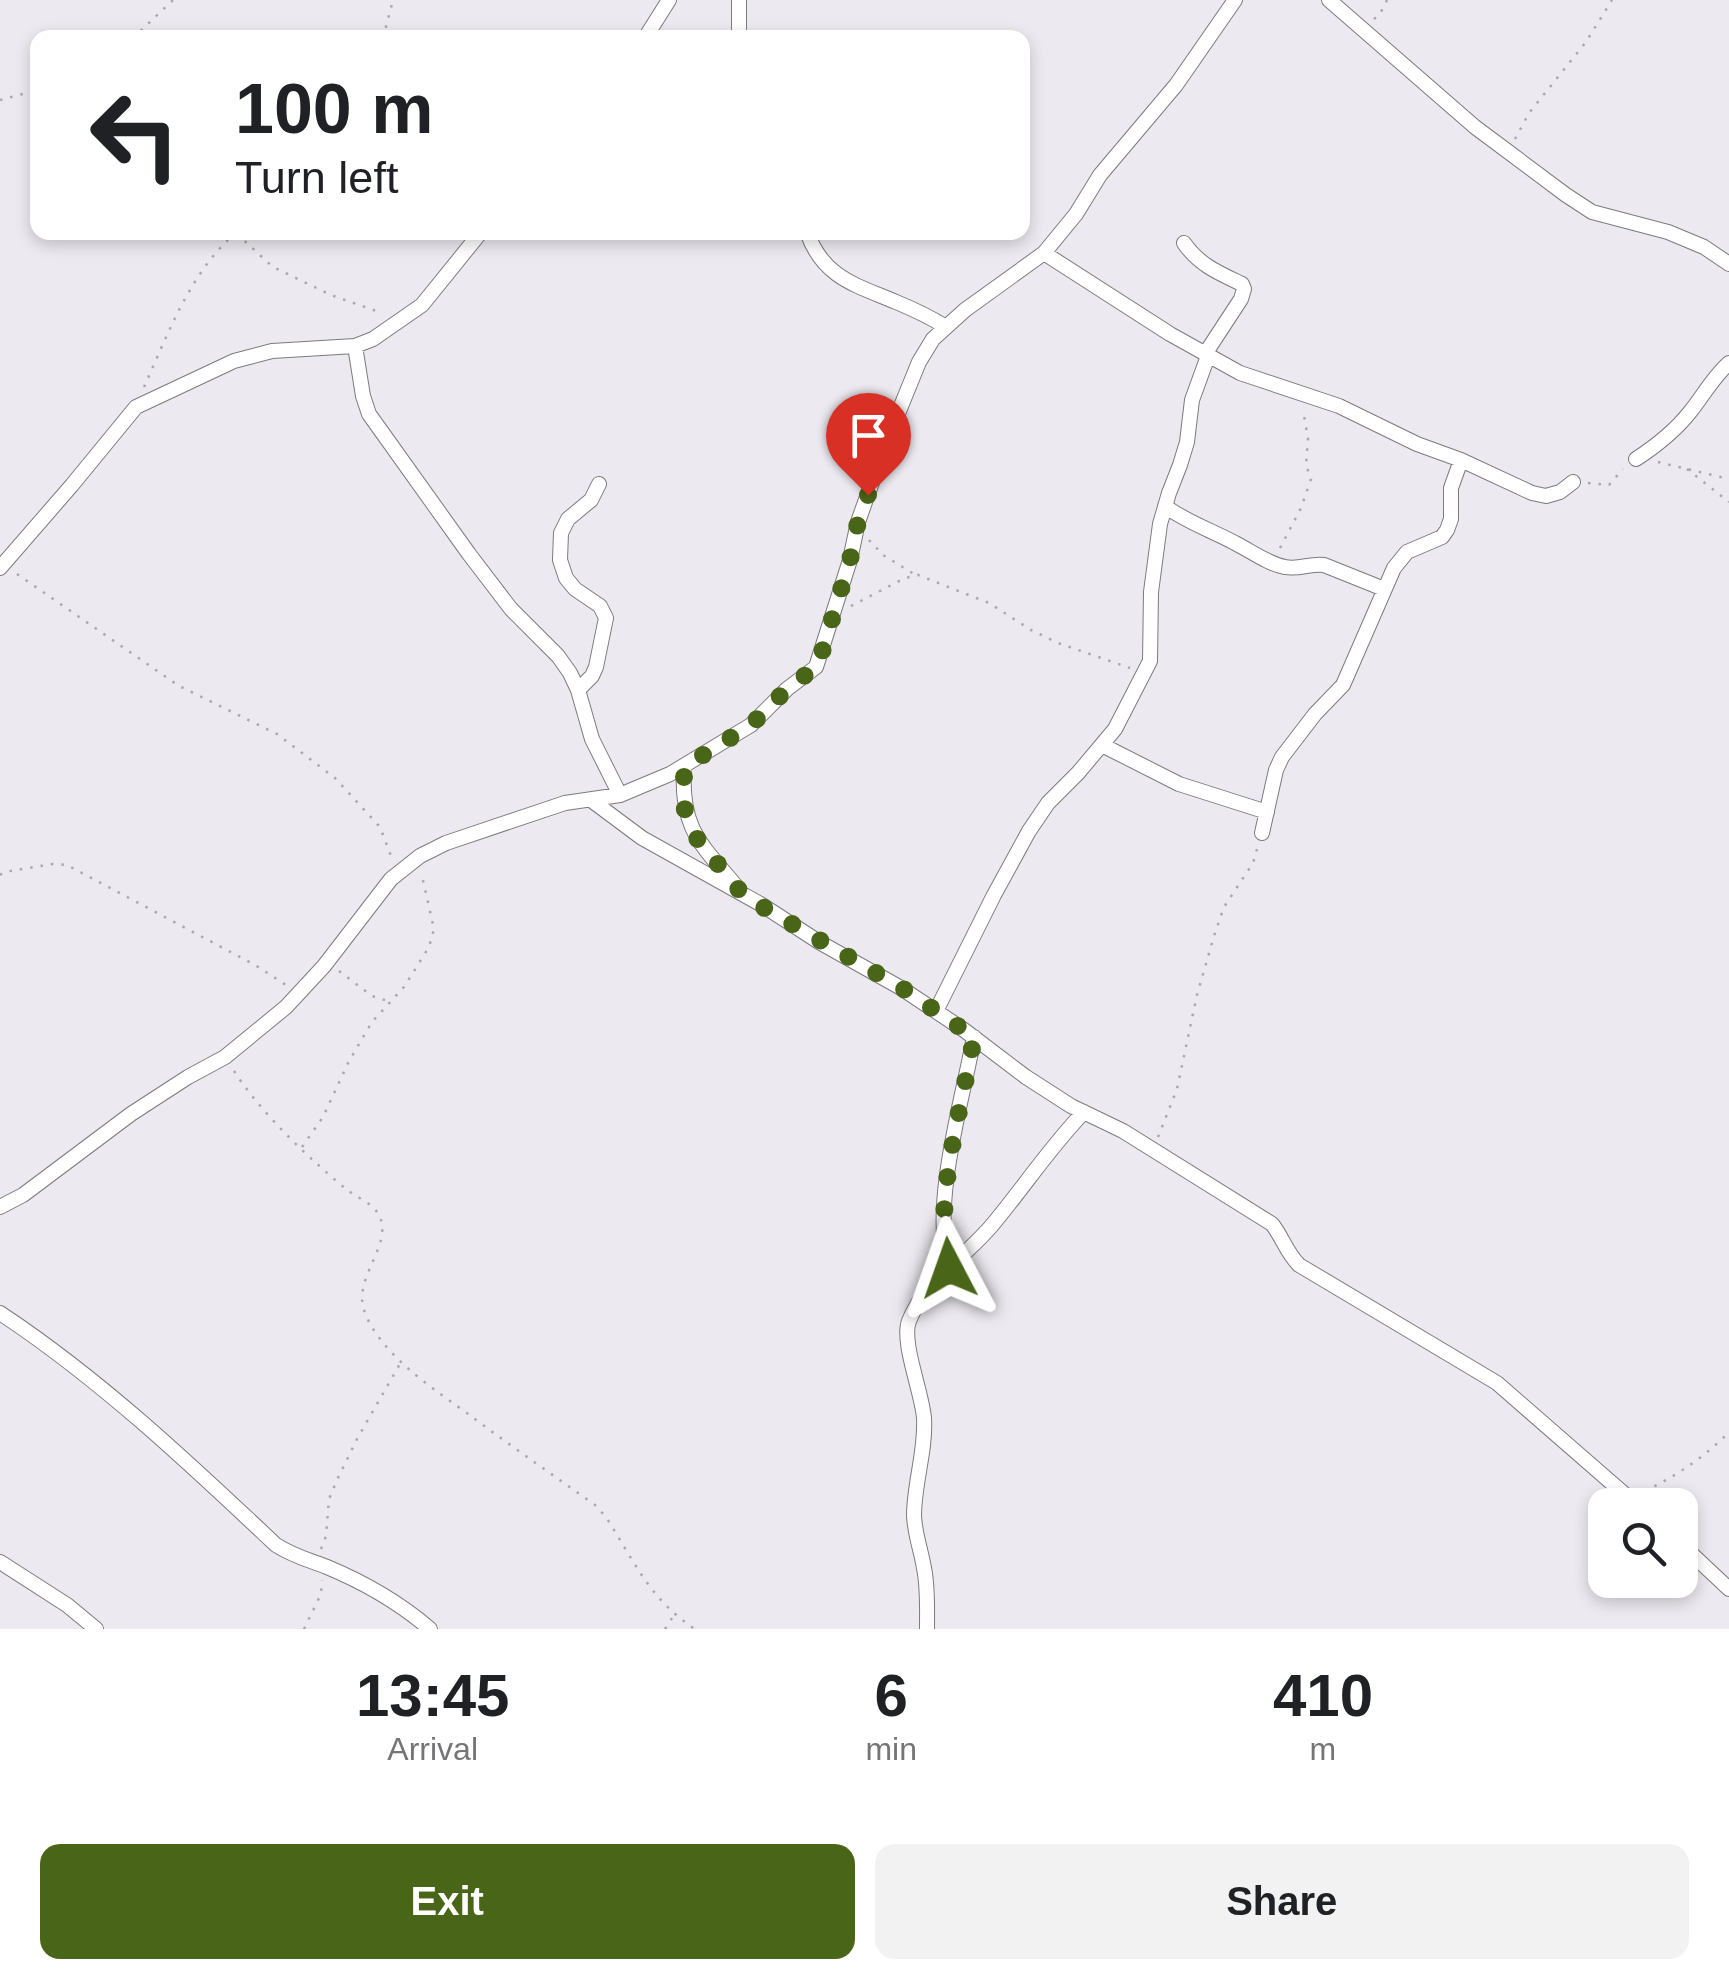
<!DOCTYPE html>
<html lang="en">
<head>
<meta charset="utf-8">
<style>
  body { margin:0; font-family:Helvetica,sans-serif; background:#f2f2f2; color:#202124; height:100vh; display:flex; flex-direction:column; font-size:38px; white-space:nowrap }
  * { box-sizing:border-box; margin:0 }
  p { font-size:32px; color:#757577 }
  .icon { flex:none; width:55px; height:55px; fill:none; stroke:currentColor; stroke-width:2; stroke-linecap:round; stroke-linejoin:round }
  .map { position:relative; height:1629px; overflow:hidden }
  .side { display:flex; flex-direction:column; background:#fff; flex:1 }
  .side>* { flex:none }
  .guide { position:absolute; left:30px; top:30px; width:1000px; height:210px; border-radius:20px; box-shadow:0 5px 15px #0003; background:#fff; color:#202124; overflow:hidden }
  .controls { position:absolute; left:1588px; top:1488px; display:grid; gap:20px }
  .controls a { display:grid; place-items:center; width:110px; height:110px; border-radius:20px; background:#fff; box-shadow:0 5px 15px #0003; font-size:50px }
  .pin { position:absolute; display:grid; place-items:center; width:85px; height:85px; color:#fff; margin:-102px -42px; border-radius:50% 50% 50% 0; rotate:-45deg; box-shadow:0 0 10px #0007 }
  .pin .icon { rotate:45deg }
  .me { position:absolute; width:110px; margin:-55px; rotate:356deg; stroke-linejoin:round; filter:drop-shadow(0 0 8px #0008) }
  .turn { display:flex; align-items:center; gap:35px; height:210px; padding:0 40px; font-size:45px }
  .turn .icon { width:130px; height:130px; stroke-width:2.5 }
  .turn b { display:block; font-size:70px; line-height:85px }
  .eta { display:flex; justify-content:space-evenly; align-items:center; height:170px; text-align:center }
  .eta b { font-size:60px; font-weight:700; line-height:70px }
  .button { display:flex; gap:20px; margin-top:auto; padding:20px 40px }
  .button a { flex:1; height:115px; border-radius:20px; background:#496517; color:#fff; font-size:40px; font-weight:700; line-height:115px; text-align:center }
  .button a+a { background:#f2f2f2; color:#202124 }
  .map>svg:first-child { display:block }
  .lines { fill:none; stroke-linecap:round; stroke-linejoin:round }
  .street-casing { stroke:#7c7a7f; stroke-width:16 }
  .path { stroke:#a9a8ac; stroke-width:2.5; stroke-dasharray:2.5 8; stroke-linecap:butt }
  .street { stroke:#fff; stroke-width:14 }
  .route { stroke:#496517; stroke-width:18; stroke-dasharray:0 32.4 }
</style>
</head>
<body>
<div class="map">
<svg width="1729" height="1629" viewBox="0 0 1729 1629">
  <rect width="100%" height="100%" fill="#eceaf0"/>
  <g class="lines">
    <defs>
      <path id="street" d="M739,0v38
        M1329,0l146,127 91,68 26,17 76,20 36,15 25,17
        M645,38l24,-38
        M807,232c16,46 49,53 89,70 17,7 34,15 50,25
        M1184,243c15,22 35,30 58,41l2,5 -3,10 -36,55
        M1044,253l126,81 70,39 99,33 78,38 44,16 71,33 14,3 14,-4 13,-10
        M355,346l8,50 6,18 100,140 42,55 47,47 12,17 8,17 14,49 28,56
        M1636,459c20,-13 39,-28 54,-47 13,-16 23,-35 39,-49
        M1165,506c21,16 46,24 70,37 16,8 33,21 50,24 14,3 26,-4 39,-2l60,24
        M0,568l72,-83 64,-78 98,-46 38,-10 83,-5 18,-7 49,-34 59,-73
        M578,690l14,-14 4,-9 10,-49 -6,-12 -25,-17 -9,-11 -6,-18 1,-27 7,-14 23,-19 8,-16
        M1102,745l77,39 88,28
        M684,767c-4,65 19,78 56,124
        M591,800l51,38 120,67 57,37 82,46 63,42 62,47 45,29 52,25 149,93c11,14 14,28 27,41l198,118 140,122
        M1262,833l14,-63 6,-13 33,-43 28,-29 51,-117 13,-16 35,-15 5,-7 4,-11v-31l10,-28
        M936,1011l58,-116 35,-64 19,-28 30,-30 37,-44 35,-68 1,-69 9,-68 9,-31 11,-28 7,-23 5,-42 16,-44
        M0,1207l23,-12 108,-81 57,-37 37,-20 61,-50 38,-41 67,-87 29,-23 26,-13 119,-40 55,-8 50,-21 81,-49 36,-36 29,-22 34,-107 8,-38 28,-79 33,-81 14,-23 32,-29 79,-57 32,-39 24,-39 76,-90 59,-85
        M949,1268c-18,-65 13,-165 25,-231
        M0,1313c100,66 189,150 276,232 19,12 31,14 51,22 36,15 74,37 103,62
        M1680,1543l49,46
        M0,1562l67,43 29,24
        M927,1629c0,-19 1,-42 -3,-61 -3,-18 -9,-33 -10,-52 0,-33 12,-65 10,-98 -2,-26 -23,-76 -15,-97 16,-41 57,-64 84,-97 31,-37 57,-77 91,-112"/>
    </defs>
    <!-- street casing -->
    <use href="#street" class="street-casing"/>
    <!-- path -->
    <path class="path" d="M1374,19l6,-5 7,-14
      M133,38l40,-38
      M383,38l10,-38
      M0,100l38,-10
      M1515,139l14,-26 57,-71 26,-42
      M237,234l36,33 58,28 51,18
      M144,387c24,-53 47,-117 93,-155
      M1658,462l71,17
      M1687,469l42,33
      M1588,483l21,2 14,-16
      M869,540l14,15 31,19
      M1280,548l21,-40 10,-29 -5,-14 2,-27 -5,-28
      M17,574l162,112 98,48 58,44 45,49 11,29
      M851,606l54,-28 13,-3 71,28 42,27 27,13 72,25
      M0,875l4,-3 49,-8 14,1 188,100 31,20
      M339,971l33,25 19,6
      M234,1071c20,31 53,66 81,91 11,10 23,21 35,30 10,7 23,12 29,23 15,29 -26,62 -15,95 15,44 71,80 107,106 41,31 82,59 124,89l11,12c28,44 44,83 89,112
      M1158,1137l19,-48 20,-94 17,-59 10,-29 29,-44 4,-14
      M302,1147l21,-30 26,-56 23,-39 32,-35 25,-40 5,-18 -12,-53
      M1645,1491c31,-15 60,-34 84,-59
      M321,1549l5,-13 3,-37 8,-19 20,-41 44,-77
      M304,1629l17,-35 1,-14
      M665,1629l9,-14"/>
    <!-- street -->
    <use href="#street" class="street"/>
  </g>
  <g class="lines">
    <!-- route -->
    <path class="route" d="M868,495l-10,27 -8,38 -31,102 -3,5 -29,22 -36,36 -67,42v40l11,29 49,60 158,92 72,49c-11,67 -42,166 -25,231"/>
  </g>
</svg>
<div class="controls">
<a><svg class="icon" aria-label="search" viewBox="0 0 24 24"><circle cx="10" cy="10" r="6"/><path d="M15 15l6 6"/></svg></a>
</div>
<div class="pin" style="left:868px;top:495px;background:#d93025"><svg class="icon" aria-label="arrive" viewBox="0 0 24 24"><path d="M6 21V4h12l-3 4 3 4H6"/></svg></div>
<svg class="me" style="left:949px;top:1268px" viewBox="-20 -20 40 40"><path d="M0-17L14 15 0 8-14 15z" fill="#496517" stroke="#fff" stroke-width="4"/></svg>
<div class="guide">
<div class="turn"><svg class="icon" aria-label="left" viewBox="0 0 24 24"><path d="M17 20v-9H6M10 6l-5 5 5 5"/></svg><div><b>100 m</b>Turn left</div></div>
</div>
</div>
<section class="side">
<div class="eta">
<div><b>13:45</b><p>Arrival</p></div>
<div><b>6</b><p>min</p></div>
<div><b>410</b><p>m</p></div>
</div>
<div class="button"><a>Exit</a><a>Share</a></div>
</section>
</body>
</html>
